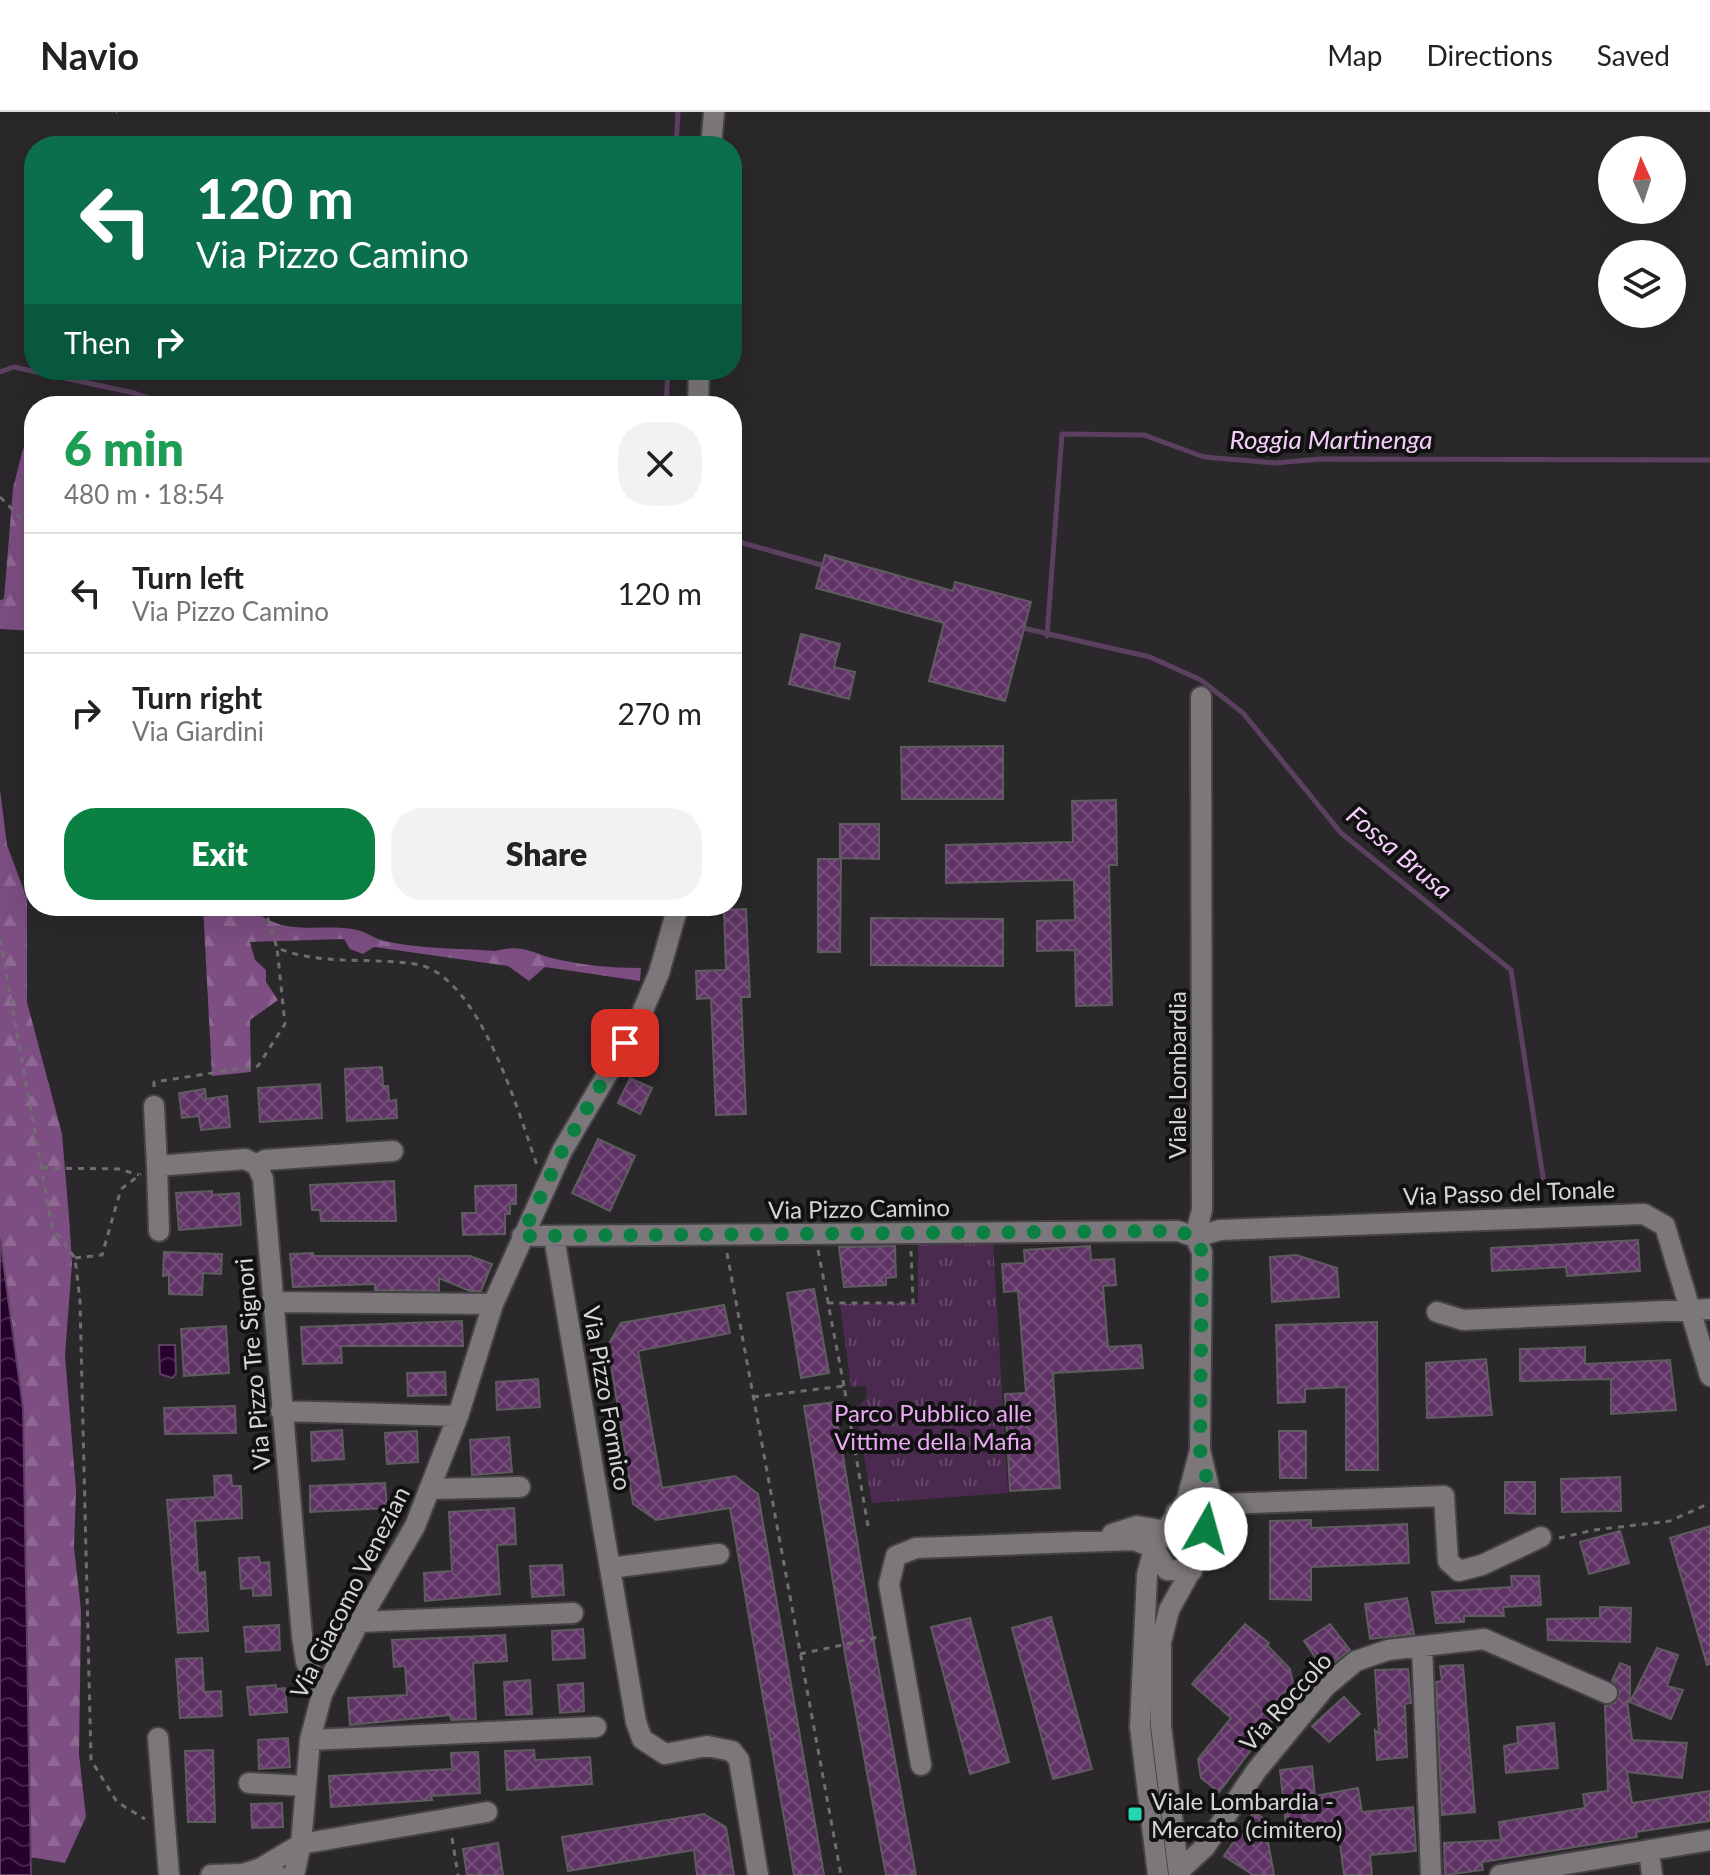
<!DOCTYPE html>
<html lang="en">
<head>
<meta charset="utf-8">
<style>
  body { margin:0; font-family:Lato,sans-serif; background:#f2f2f2; color:#222; height:100vh; display:flex; flex-direction:column; font-size:30px; white-space:nowrap }
  * { box-sizing:border-box; margin:0 }
  p { font-size:26px; color:#767676 }
  .icon { flex:none; width:44px; height:44px; fill:none; stroke:currentColor; stroke-width:2; stroke-linecap:round; stroke-linejoin:round }
  .map { position:relative; flex:1; overflow:hidden }
  .panel { position:absolute; left:24px; top:284px; width:718px; height:520px; display:flex; flex-direction:column; background:#fff; border-radius:32px; box-shadow:0 8px 32px #0002 }
  .panel>* { flex:none }
  .banner { position:absolute; left:24px; top:24px; width:718px; height:244px; border-radius:32px; box-shadow:0 8px 32px #0002; background:#0b6e4f; color:#fff; overflow:hidden }
  .needle { width:52px; rotate:357deg }
  .buttons { position:absolute; left:1598px; top:24px; display:grid; gap:16px }
  .buttons a { display:grid; place-items:center; width:88px; height:88px; border-radius:50%; background:#fff; box-shadow:0 8px 32px #0002; font-size:40px }
  .pin { position:absolute; display:grid; place-items:center; width:68px; height:68px; color:#fff; margin:-34px; border-radius:16px; box-shadow:0 4px 12px #0006 }
  .me { position:absolute; width:88px; margin:-44px; rotate:7deg; stroke-linejoin:round; filter:drop-shadow(0 0 6px #0008) }
  .turn { display:flex; align-items:center; gap:28px; height:168px; padding:0 40px; font-size:36px }
  .turn .icon { width:104px; height:104px; stroke-width:2.5 }
  .turn b { display:block; font-size:56px; line-height:68px }
  .then { display:flex; align-items:center; height:76px; padding:0 40px; background:#0003; gap:16px; font-size:30px }
  .round { display:grid; place-items:center; flex:none; width:84px; height:84px; border-radius:32px; background:#f2f2f2 }
  .overview { display:flex; align-items:center; justify-content:space-between; height:136px; padding:0 40px }
  h1 { font-size:48px; font-weight:800; line-height:60px; color:#1e9e55 }
  .action { display:flex; gap:16px; margin-top:auto; padding:16px 40px }
  .action a { flex:1; height:92px; border-radius:32px; background:#0b8043; color:#fff; font-size:32px; font-weight:800; line-height:92px; text-align:center }
  .action a+a { background:#f2f2f2; color:#222 }
  ul { padding:0; list-style:none }
  li { display:flex; align-items:center; gap:24px; height:120px; padding:0 40px; border-top:2px solid #e0e0e0 }
  li div { flex:1 }
  li b { display:block; font-size:30px }
  li em { font-style:normal }
  header { display:flex; align-items:center; gap:48px; box-sizing:border-box; height:112px; padding:0 40px; background:#fff; border-bottom:2px solid #e0e0e0 }
  header strong { font-size:38px }
  nav { display:flex; gap:44px; margin-inline-start:auto; font-size:28px }
  .map>svg:first-child { display:block }
  .forest { fill:url(#forest-firs) }
  .park { fill:url(#park-tufts) }
  .water { fill:url(#water-waves); stroke:#5c4060; stroke-width:2 }
  .lines { fill:none; stroke-linecap:round; stroke-linejoin:round }
  .stream { stroke:#5c4060; stroke-width:5 }
  .building { fill:url(#building-cross-hatch); stroke:#5f5c60; stroke-width:2 }
  .minor-casing { stroke:#464346; stroke-width:24 }
  .path { stroke:#706d70; stroke-width:3; stroke-dasharray:6 6; stroke-linecap:butt }
  .minor { stroke:#7b777b; stroke-width:20 }
  .route { stroke:#0b8043; stroke-width:14; stroke-dasharray:0 25.2 }
  .poi-dot { fill:#25d5ae; stroke:#121112; stroke-width:3 }
  .labels { text-anchor:middle; dominant-baseline:central; stroke-width:8; stroke-linejoin:round; paint-order:stroke }
  .street-label { font-size:24px; fill:#d6d4d6; stroke:#121112 }
  .park-label { font-size:24px; fill:#eda9f5; stroke:#121112 }
  .poi-label { font-size:24px; fill:#d6d4d6; stroke:#121112; text-anchor:start }
  .water-label { font-size:26px; font-style:italic; fill:#f6cdfb; stroke:#121112 }
</style>
</head>
<body>
<header>
<strong>Navio</strong>
<nav><a>Map</a><a>Directions</a><a>Saved</a></nav>
</header>
<div class="map">
<svg width="1710" height="1763" viewBox="0 0 1710 1763">
  <defs>
    <pattern id="forest-firs" width="22" height="20" patternUnits="userSpaceOnUse" patternTransform="scale(2)"><rect width="22" height="20" fill="#7c4e82"/><path d="M5 1l3.5 6h-7zM16 11l3.5 6h-7z" fill="#8e6793"/></pattern>
    <pattern id="park-tufts" width="24" height="20" patternUnits="userSpaceOnUse" patternTransform="scale(2)"><rect width="24" height="20" fill="#4b2a4f"/><path d="M3 7l-1-3M5 7V3M7 7l1-3M15 17l-1-3M17 17v-4M19 17l1-3" fill="none" stroke="#644868"/></pattern>
    <pattern id="water-waves" width="16" height="10" patternUnits="userSpaceOnUse" patternTransform="scale(2)"><rect width="16" height="10" fill="#27002d"/><path d="M0 5q4-4 8 0t8 0" fill="none" stroke="#46244b"/></pattern>
    <pattern id="building-cross-hatch" width="8" height="8" patternUnits="userSpaceOnUse" patternTransform="scale(2)"><rect width="8" height="8" fill="#5f3365"/><path d="M0 0l8 8M0 8l8-8" fill="none" stroke="#75507a"/></pattern>
  </defs>
  <rect width="100%" height="100%" fill="#2b282b"/>
  <!-- forest -->
  <path class="forest" d="M34,327v84l-5,52 5,11v45l-34,-2v-29l4,-1 9,-111 10,-39z
    M0,678l7,55 20,54v103l35,132 7,83 3,46 -7,92 11,135 -2,57 7,63 -2,144 7,63 -21,46 -35,-6 -7,-449 -23,-169z
    M203,794h47c32,34 73,15 111,25 8,3 15,8 23,10 35,8 75,7 111,10 25,-6 31,-1 53,6 29,8 63,11 93,11l-1,13 -95,-14 -16,14 -21,-15 -134,-19 -11,7 -13,-5 -6,-10 -94,3 5,18 11,10v12l12,18 -28,20 1,52 -39,4z"/>
  <!-- park -->
  <path class="park" d="M993,1130l15,251 -136,10 -16,-93 11,-13 -1,-11 -15,1 -11,-83 78,-1v-60z"/>
  <!-- water -->
  <path class="water" d="M0,1127l23,169 8,467h-31z
    M159,1233h16l1,29 -4,4 -12,-4z"/>
  <g class="lines">
    <!-- stream -->
    <path class="stream" d="M676,34l2,-34
      M0,260l14,-5 120,26 37,13
      M666,294l2,-36
      M732,428l93,26
      M1018,515l132,30 51,23 42,33 98,120 170,137 33,214
      M1047,524l15,-202 82,1 60,22 71,6 46,-4 389,1"/>
  </g>
  <!-- building -->
  <path class="building" d="M825,443l128,36 2,-9 76,20 -26,99 -76,-20 15,-58 -128,-35z
    M801,522l39,10 -6,23 21,5 -6,27 -60,-15z
    M1003,634v53h-101l-1,-52z
    M1116,688l1,65h-8l3,140 -36,1 -1,-56 -38,1v-30l38,-1 -1,-40 -128,3v-38l127,-3 -1,-41z
    M840,712h39v35l-39,-1z
    M818,747h23l-1,93h-22z
    M746,797l4,88h-9l5,117 -30,1 -5,-117 -14,1 -1,-28 30,-1 -2,-60z
    M871,806l132,1v47l-132,-1z
    M382,955l1,19h5l1,15 7,-1 1,18 -50,3 -2,-52z
    M630,966l22,10 -12,26 -22,-11z
    M320,972l2,34 -62,4 -2,-34z
    M205,977l1,10 21,-3 3,31 -29,3 -2,-14 -17,2 -3,-25z
    M598,1027l37,17 -25,55 -38,-18z
    M394,1069l2,40h-75l-1,-11h-8l-2,-25z
    M516,1073v19h-6v10h-5v20l-42,1 -1,-22h14l-1,-27z
    M212,1079v4l27,-2 2,32 -62,5 -3,-37z
    M1638,1128l2,31 -73,5 -1,-9 -74,4 -1,-23z
    M895,1134l1,31 -10,1v7l-42,2 -5,-40z
    M1090,1134l1,14 23,-1 2,26 -13,1 5,61 33,-2 2,23 -90,5 7,115 -50,3 -5,-97 21,-1 -8,-102 -14,1 -2,-28 23,-1 -1,-13z
    M164,1140l58,2 -1,20 -18,-1 -1,22 -33,-1v-19l-6,1z
    M313,1141l1,3h156l22,8 -11,27h-11l-31,-13v13l-64,-1v-6l-82,3 -3,-33z
    M1296,1143l41,13 2,29 -67,5 -2,-45z
    M814,1177l15,84 -28,5 -14,-85z
    M724,1193l6,28 -92,18 24,137 73,-12 23,18 66,381h-30l-64,-367 -74,12 -23,-16 -25,-159 13,-22z
    M462,1209l1,25h-122l1,17 -39,1 -2,-37z
    M1377,1210l1,148h-32v-83l-41,2v13l-27,1 -2,-78z
    M226,1214l3,47 -45,3 -3,-47z
    M1585,1235v17l85,-4 6,50 -65,4v-35l-91,2v-32z
    M1486,1247l6,56 -65,3 -1,-55z
    M445,1260l1,23 -38,1 -1,-23z
    M538,1267l2,28 -43,3 -1,-28z
    M834,1290l42,253 40,220h-30l-40,-215 -42,-254z
    M235,1294l1,27 -71,1 -1,-26z
    M342,1318l2,29 -32,2 -1,-29z
    M417,1319l1,31 -31,2 -2,-31z
    M1279,1319h27v47h-26z
    M509,1325l3,35 -40,3 -2,-35z
    M231,1363l1,11h9l1,32 -47,3 3,52 7,-1 3,59 -30,2 -11,-133 48,-3 -1,-21z
    M1620,1365l1,34 -59,1 -1,-33z
    M1505,1370h30v32l-30,-1z
    M385,1371l2,25 -77,4v-26z
    M514,1396l2,36 -19,1 3,49 -75,7 -1,-28 28,-2 -3,-59z
    M1311,1408v8l96,-4 2,39 -98,4v33l-41,-1v-78z
    M1710,1414v138l-3,1 -37,-127z
    M1620,1419l9,32 -40,11 -9,-32z
    M259,1445l1,6 9,-1 2,33 -18,1v-8l-12,1 -2,-31z
    M562,1453l2,30 -32,2 -2,-31z
    M1511,1464h28l2,29 -38,2 1,9h-40v6l-28,1 -4,-31 80,-5z
    M1407,1486l7,36 -44,5 -5,-35z
    M1600,1495l31,1 -1,34 -82,-2 -1,-21 53,-1z
    M1051,1505l41,152 -39,10 -41,-151z
    M970,1506l39,144 -39,12 -39,-147z
    M1245,1512l24,19 -2,2 23,24 5,23 -76,100 -18,-14 -3,-19 33,-41 -39,-34z
    M1330,1512l20,26 -26,20 -20,-29z
    M279,1513l1,25 -34,2 -2,-25z
    M583,1517l2,29 -32,2 -1,-29z
    M505,1523l2,26 -34,2 3,56 -25,1 -1,-5 -100,10 -2,-27 59,-3 -2,-29 -11,1 -2,-27z
    M1657,1536l21,7 -11,31 16,4 -12,29 -44,-18 5,39 55,3 -5,35 -55,-6 5,31 78,-12v30l-74,11 1,5 -155,25 1,8 -38,5 -1,-32 57,-3 -2,-18 86,-14 -2,-14 25,-3 -3,-85 10,-3 5,-11 -8,-11 8,-18 10,4v35z
    M202,1546l2,34 17,-1 1,25 -42,2 -4,-59z
    M1463,1553l12,147 -33,3 -6,-133 6,-1 -2,-15z
    M1408,1557l3,34 -6,1 2,53 -30,3 -2,-30 4,4 -4,-64z
    M530,1568l2,34 -26,1 -2,-33z
    M583,1571l1,28 -24,2 -2,-28z
    M276,1573v4l9,-1 2,24 -37,3 -3,-28z
    M1344,1585l16,17 -31,28 -17,-16z
    M1554,1611l4,45 -52,5 -2,-27 14,-3 -1,-16z
    M288,1626l2,29 -31,2 -1,-29z
    M213,1638l2,72h-27l-3,-71z
    M534,1638l1,10 55,-3 2,27 -85,6 -2,-39z
    M478,1640l2,41 -49,3 1,4 -101,7 -2,-31 123,-7 -1,-16z
    M1312,1654l3,30 43,-8 4,24 51,-5 3,44 -46,4 2,20h-28l-6,-47 -51,6 -7,-64z
    M282,1691l1,24 -31,1 -1,-24z
    M1254,1700l33,22 -20,2 7,39h-21l-29,-19z
    M704,1702l22,13 8,48h-37l-3,-25 -126,21 -6,-34z
    M498,1731l5,32h-36l-4,-26z"/>
  <g class="lines">
    <defs>
      <path id="minor" d="M711,34l3,-34
        M698,294l1,-36
        M154,994l3,60
        M257,1053l6,14 39,457 4,26 16,32
        M257,1053l8,-5 128,-9
        M159,1119l-2,-65 88,-7 12,6
        M522,1124l656,-5 17,6 25,-7 424,-16 21,12 45,150
        M554,1125l82,485 6,17 23,15 42,-8 25,5 7,9 19,115
        M271,1190l222,2
        M1437,1200l26,8 247,-11
        M281,1299l177,5
        M429,1377l91,-2
        M1176,1400l46,-8 222,-8 4,65 11,10 23,-6 59,-28
        M1112,1422l25,-8 48,8 15,20
        M610,1456l109,-14
        M359,1510l214,-9
        M1422,1535l9,228
        M158,1626l11,137
        M310,1628l286,-13
        M921,1653l-32,-181 7,-28 20,-8 218,-8 20,8 13,22 25,1
        M249,1671l57,3
        M1649,1738l3,25
        M261,1756l40,-24 186,-32
        M1179,1759l26,-24 51,-76 70,-85 30,-25 32,-11 96,-11 123,54
        M211,1763l30,-1
        M240,1763l21,-7 16,7
        M294,1763l7,-31 9,-104 12,-46 37,-72 56,-96 43,-110 35,-112 69,-153 76,-129 21,-49 19,-67
        M1158,1763l-18,-148 7,-152 7,-27 33,-49 13,-49 2,-198 -7,-15 7,-27 -1,-513
        M1179,1763l-18,-149v-84l8,-32 31,-56 13,-50 -13,-54
        M1500,1763l210,-35"/>
    </defs>
    <!-- minor casing -->
    <use href="#minor" class="minor-casing"/>
    <!-- path -->
    <path class="path" d="M116,0h1
      M0,385l21,21 13,5
      M264,794l13,42c45,18 92,9 138,16 64,9 103,148 122,201
      M0,827l52,288 23,31 5,43 11,459 26,42 28,17
      M154,975v-5l104,-16 27,-42 -8,-76
      M42,1056l77,1 20,6
      M818,1138l10,52
      M727,1141l114,622
      M75,1146l27,-3 19,-66 20,-15
      M844,1274l-16,-83h85l-2,-52
      M753,1285l91,-11 24,140
      M1559,1426l35,-8 76,-9 40,-18
      M800,1542l79,-17
      M452,1726l6,37"/>
    <!-- minor -->
    <use href="#minor" class="minor"/>
  </g>
  <g class="lines">
    <!-- route -->
    <path class="route" d="M625,931l-63,108 -40,85 656,-5 17,6 7,15 -2,198 13,54 -7,25"/>
  </g>
  <!-- markers -->
  <rect class="poi-dot" x="1127" y="1694" width="16" height="16" rx="4"/>
  <g class="labels">
    <!-- street labels -->
    <g class="street-label">
      <text transform="translate(1176 963) rotate(-90)">Viale Lombardia</text>
      <text transform="translate(1509 1080) rotate(-2)">Via Passo del Tonale</text>
      <text transform="translate(859 1096) rotate(-1)">Via Pizzo Camino</text>
      <text transform="translate(252 1252) rotate(-95)">Via Pizzo Tre Signori</text>
      <text transform="translate(608 1286) rotate(80)">Via Pizzo Formico</text>
      <text transform="translate(349 1480) rotate(-63)">Via Giacomo Venezian</text>
      <text transform="translate(1285 1589) rotate(-48)">Via Roccolo</text>
    </g>
    <!-- park labels -->
    <g class="park-label">
      <text x="933" y="1300">Parco Pubblico alle<tspan x="933" dy="28">Vittime della Mafia</tspan></text>
    </g>
    <!-- poi labels -->
    <g class="poi-label">
      <text x="1151" y="1688">Viale Lombardia -<tspan x="1151" dy="28">Mercato (cimitero)</tspan></text>
    </g>
    <!-- water labels -->
    <g class="water-label">
      <text x="1331" y="327">Roggia Martinenga</text>
      <text transform="translate(1400 740) rotate(40)">Fossa Brusa</text>
    </g>
  </g>
</svg>
<div class="buttons">
<a><svg class="needle" viewBox="-14 -14 28 28"><path d="M0-13l5 13h-10z" fill="#e53935"/><path d="M0 13l5-13h-10z" fill="#767676"/></svg></a>
<a><svg class="icon" aria-label="layers" viewBox="0 0 24 24"><path d="M12 4l9 5-9 5-9-5zM3 14l9 5 9-5"/></svg></a>
</div>
<div class="pin" style="left:625px;top:931px;background:#d93025"><svg class="icon" aria-label="arrive" viewBox="0 0 24 24"><path d="M6 21V4h12l-3 4 3 4H6"/></svg></div>
<svg class="me" style="left:1206px;top:1417px" viewBox="-20 -20 40 40"><circle r="19" fill="#fff"/><path d="M0-13L10 11 0 6-10 11z" fill="#0b8043"/></svg>
<div class="banner">
<div class="turn"><svg class="icon" aria-label="left" viewBox="0 0 24 24"><path d="M17 20v-9H6M10 6l-5 5 5 5"/></svg><div><b>120 m</b>Via Pizzo Camino</div></div>
<div class="then">Then<svg class="icon" aria-label="right" viewBox="0 0 24 24"><path d="M7 20v-9h11M14 6l5 5-5 5"/></svg></div>
</div>
<section class="panel">
<div class="overview"><div><h1>6 min</h1><p>480 m · 18:54</p></div><a class="round"><svg class="icon" aria-label="close" viewBox="0 0 24 24"><path d="M6 6l12 12M18 6L6 18"/></svg></a></div>
<ul>
<li><svg class="icon" aria-label="left" viewBox="0 0 24 24"><path d="M17 20v-9H6M10 6l-5 5 5 5"/></svg><div><b>Turn left</b><p>Via Pizzo Camino</p></div><em>120 m</em></li>
<li><svg class="icon" aria-label="right" viewBox="0 0 24 24"><path d="M7 20v-9h11M14 6l5 5-5 5"/></svg><div><b>Turn right</b><p>Via Giardini</p></div><em>270 m</em></li>
</ul>
<div class="action"><a>Exit</a><a>Share</a></div>
</section>
</div>
</body>
</html>
